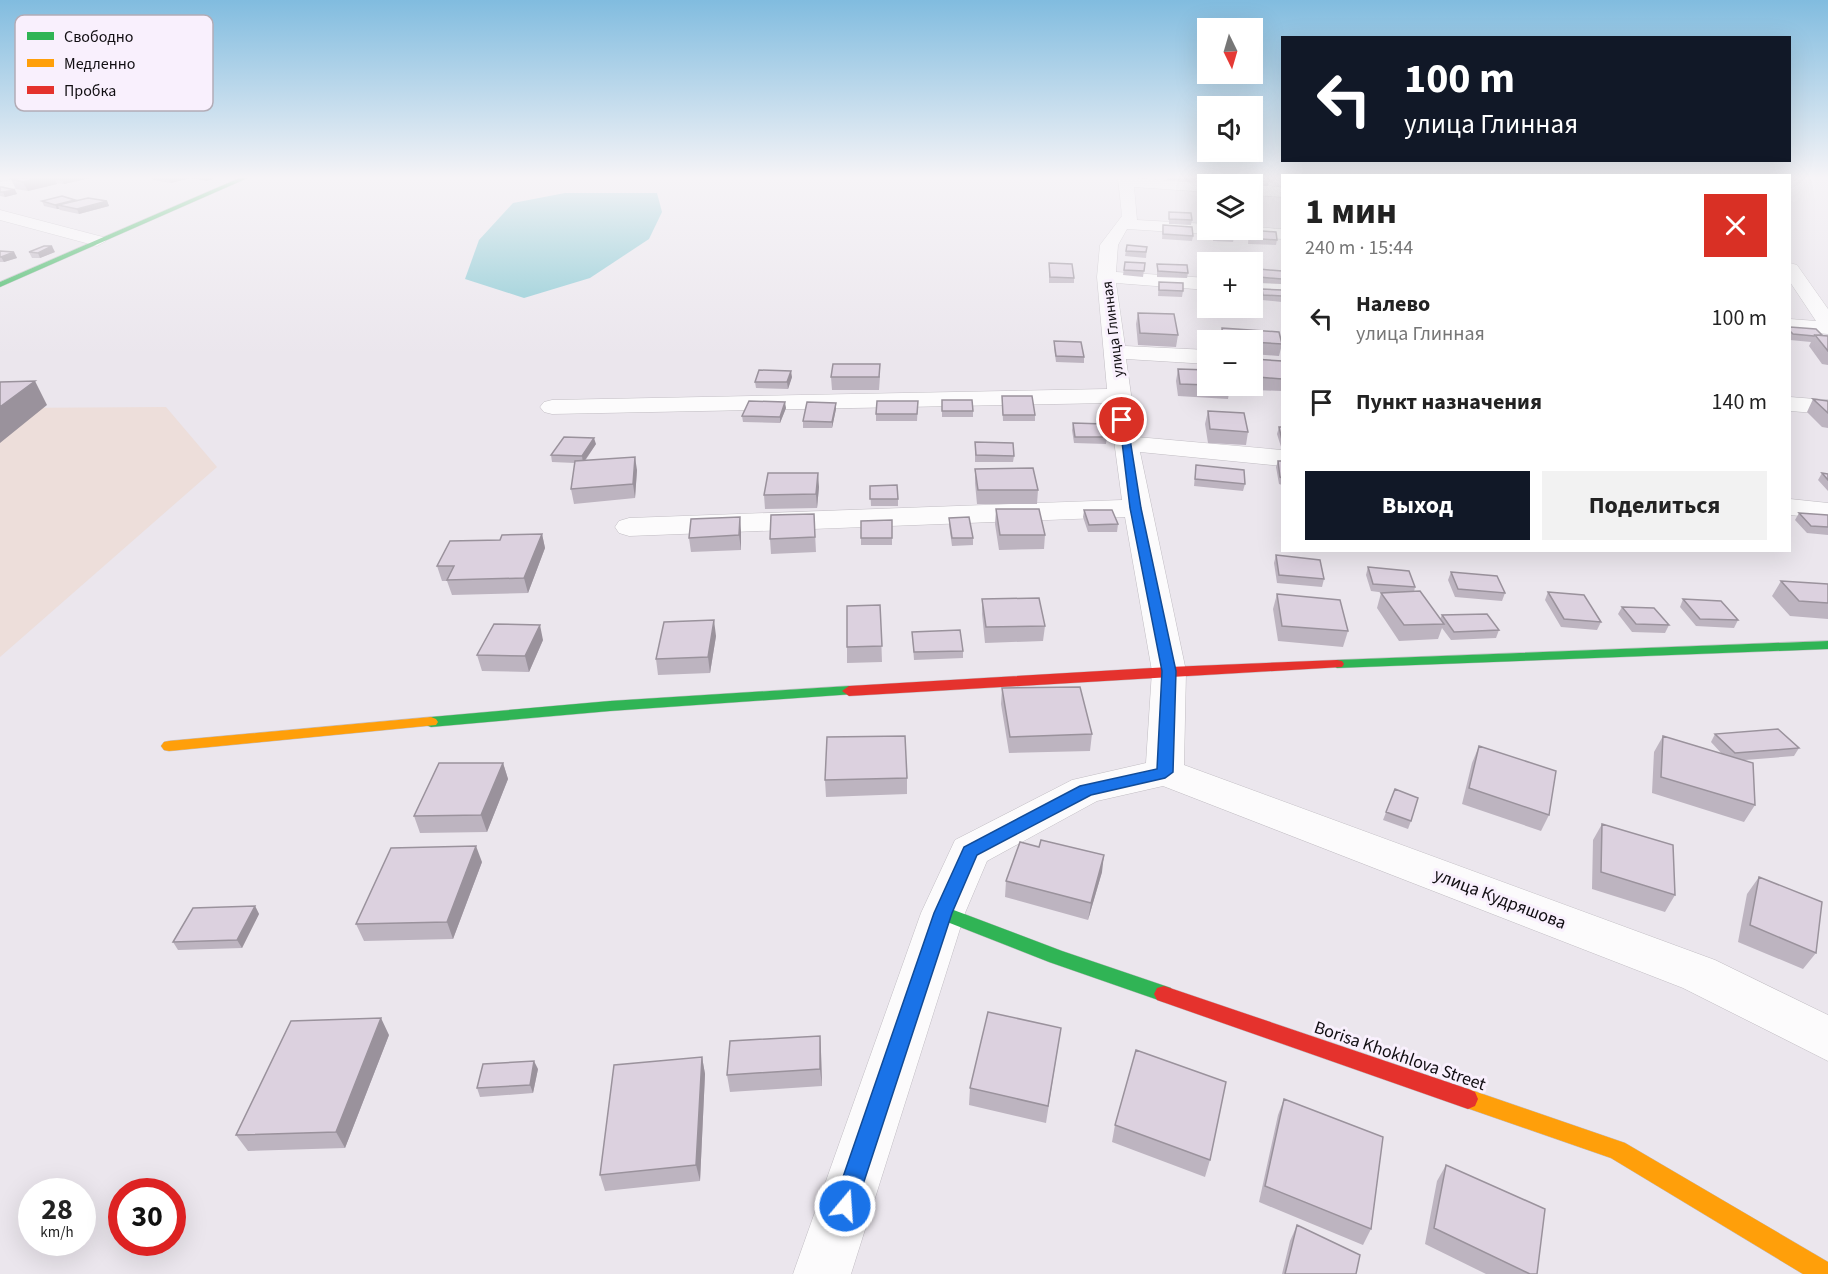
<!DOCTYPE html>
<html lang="ru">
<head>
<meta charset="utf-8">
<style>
  body { margin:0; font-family:"Source Sans 3",sans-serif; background:#f2f2f2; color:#222; height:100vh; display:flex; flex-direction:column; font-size:22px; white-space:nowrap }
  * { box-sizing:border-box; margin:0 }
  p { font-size:20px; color:#767676 }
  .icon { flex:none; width:33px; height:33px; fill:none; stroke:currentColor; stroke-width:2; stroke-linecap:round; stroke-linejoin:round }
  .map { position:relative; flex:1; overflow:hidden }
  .drawer { position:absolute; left:1281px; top:174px; width:510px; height:378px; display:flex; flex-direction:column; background:#fff; border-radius:0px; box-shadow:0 6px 24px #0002 }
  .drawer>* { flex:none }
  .guide { position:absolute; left:1281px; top:36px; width:510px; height:126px; border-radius:0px; box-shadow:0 6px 24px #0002; background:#111827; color:#fff; overflow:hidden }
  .needle { width:39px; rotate:175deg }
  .fabs { position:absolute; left:1197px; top:18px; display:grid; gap:12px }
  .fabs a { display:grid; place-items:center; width:66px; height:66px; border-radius:0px; background:#fff; box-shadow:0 6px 24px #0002; font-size:30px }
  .speed { position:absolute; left:18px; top:1178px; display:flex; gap:12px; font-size:30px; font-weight:700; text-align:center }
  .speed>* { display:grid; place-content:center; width:78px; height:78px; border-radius:50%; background:#fff; box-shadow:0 6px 24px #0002; line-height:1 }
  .speed small { font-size:15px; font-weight:400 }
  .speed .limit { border:9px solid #d22; background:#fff; color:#111 }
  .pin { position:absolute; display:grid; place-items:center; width:51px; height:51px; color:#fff; margin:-26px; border:3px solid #fff; border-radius:50%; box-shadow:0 2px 6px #0007 }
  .me { position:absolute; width:66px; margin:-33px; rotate:18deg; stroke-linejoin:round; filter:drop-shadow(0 0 4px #0008) }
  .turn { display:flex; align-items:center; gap:21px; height:126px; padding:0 24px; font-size:27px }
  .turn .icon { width:78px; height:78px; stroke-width:2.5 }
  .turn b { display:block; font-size:42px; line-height:51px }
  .round { display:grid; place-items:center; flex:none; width:63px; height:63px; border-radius:0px; background:#f2f2f2 }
  .summary { display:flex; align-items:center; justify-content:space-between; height:102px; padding:0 24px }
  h1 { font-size:36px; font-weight:700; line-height:45px }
  .cta { display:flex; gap:12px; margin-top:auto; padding:12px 24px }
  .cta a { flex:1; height:69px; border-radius:0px; background:#111827; color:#fff; font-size:24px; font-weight:700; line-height:69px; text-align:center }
  .cta a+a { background:#f2f2f2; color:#222 }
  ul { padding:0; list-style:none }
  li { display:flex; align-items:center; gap:18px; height:84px; padding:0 24px }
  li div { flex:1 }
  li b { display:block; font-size:22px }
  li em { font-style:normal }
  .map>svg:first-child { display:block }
  .industrial { fill:#eddeda }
  .water { fill:#86c8d2 }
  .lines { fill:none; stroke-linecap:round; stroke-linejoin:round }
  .street-casing { stroke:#c1bdc3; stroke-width:1 }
  .fast-casing { stroke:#c1bdc3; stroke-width:1 }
  .slow-casing { stroke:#c1bdc3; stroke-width:1 }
  .jam-casing { stroke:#c1bdc3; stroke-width:1 }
  .street { fill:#fcfbfc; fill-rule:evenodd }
  .fast { fill:#30b455; fill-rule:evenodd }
  .slow { fill:#ff9f0a; fill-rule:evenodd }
  .jam { fill:#e5322d; fill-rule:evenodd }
  .wall { fill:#bdb4c0 }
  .shaded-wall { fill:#9a929c }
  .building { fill:#dcd1df; stroke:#9a929c; stroke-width:1.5 }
  .route { fill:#1a73e8; stroke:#114b97; stroke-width:1.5 }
  .labels { text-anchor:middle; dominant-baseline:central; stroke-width:6; stroke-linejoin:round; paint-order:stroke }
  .street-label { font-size:15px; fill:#110e12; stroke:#f9f0fd }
  .near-street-label { font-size:18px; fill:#110e12; stroke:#f9f0fd }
  .key { fill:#f9f0fd; stroke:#b3acb6; stroke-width:1.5 }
  .key-label { font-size:16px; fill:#110e12 }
</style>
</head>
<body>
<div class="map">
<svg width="1828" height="1274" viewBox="0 0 1828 1274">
  <rect width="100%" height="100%" fill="#ebe6ed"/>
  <!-- industrial -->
  <path class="industrial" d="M166,407l51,60 -217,190v-249z"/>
  <!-- water -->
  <path class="water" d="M565,193h92l5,19 -13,27 -59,39 -66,20 -59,-19 14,-39 34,-37z"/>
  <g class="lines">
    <defs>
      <path id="street" d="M23,177h27l-2,3 -48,12v-10z
        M1118,177l96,7h-6v8l-74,-5 3,33 71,4v6h44v-3l30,2v10l-155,-10 -9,16 -2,27 92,6v12l-92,-7 9,63 83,4v14l-82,-5 11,78 145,13v16l-142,-14 46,219 -2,94 531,195 113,55v46l-145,-73 -520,-202 -66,15 -110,60 -22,52 -114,361h-58l128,-361 34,-73 117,-60 74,-17 6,-92 -27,-154 -496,19 -10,-3 -4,-6 4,-6 10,-3 493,-18 -13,-97 -557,11 -8,-2 -4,-5 4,-5 8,-2 555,-11 -10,-112 3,-32 22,-29z
        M1252,185l30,2v10l-30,-2z
        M0,210l103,27 3,4 -9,5 -97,-26z
        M1790,263l7,2 31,44v25l-38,-3v-12l26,2 -26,-39z
        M1252,281l30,2v12l-30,-2z
        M1790,397l38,3v14l-38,-3z
        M1790,499l38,4v16l-38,-4z"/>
      <path id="fast" d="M242,177h8l-250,110v-5z
        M1828,641v8l-491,19 -7,-4 7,-4z
        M849,686l7,5 -2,3 -244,17 -179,16 -5,-2 -2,-3 2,-3 5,-2 179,-16z
        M943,906l119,45 109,37 3,6 -3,6 -7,2 -115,-40 -112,-44 -3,-5 3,-5z"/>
      <path id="slow" d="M431,717l5,2 2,3 -2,3 -267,26 -5,-1 -3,-4 3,-4 5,-1z
        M1468,1089l157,54 203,119v12h-25l-192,-116 -150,-52 -3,-7 3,-7z"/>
      <path id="jam" d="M1337,660l5,1 2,3 -2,3 -493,29 -7,-5 7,-5 320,-19z
        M1164,986l304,103 7,3 3,7 -3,7 -7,3 -311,-109 -3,-6 3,-6z"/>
    </defs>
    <!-- street casing -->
    <use href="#street" class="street-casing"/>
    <!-- fast casing -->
    <use href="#fast" class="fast-casing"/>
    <!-- slow casing -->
    <use href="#slow" class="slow-casing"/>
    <!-- jam casing -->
    <use href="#jam" class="jam-casing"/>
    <!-- street -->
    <use href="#street" class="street"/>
    <!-- fast -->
    <use href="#fast" class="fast"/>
    <!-- slow -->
    <use href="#slow" class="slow"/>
    <!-- jam -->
    <use href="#jam" class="jam"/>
  </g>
  <!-- wall -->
  <path class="wall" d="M152,177h61l1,2 -9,2 -15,-3 -19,5 -18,-3z
    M1167,177h30l-1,5 -29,-2z
    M1236,177h32v9l-32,-2z
    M90,178l-26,6 -7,-1v1l-29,7 -12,-2 -5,-10z
    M1252,186l10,7 -1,4h-9z
    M0,187l15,3 2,4 -12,3 -5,-1z
    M75,200l1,1h31l2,5 -30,8 -19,-4 -1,-1h-2l-13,-3 -2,-5z
    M1169,212l23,8 -1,5 -22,-1z
    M1198,215h10v12h-11z
    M1163,225l30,11 -1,5 -30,-2z
    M1214,230l20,7 -1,5 -20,-1z
    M1249,230l28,10 -1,5 -28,-1z
    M1127,245l20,2 -1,11 -21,-2z
    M0,251l14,1 3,6 -13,4h-4z
    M29,252h26l-15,6h-8z
    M1125,262l20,1 -2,14 -20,-2z
    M1049,263l25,15v5h-25z
    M1157,264l31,9 -1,5 -30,-1z
    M1259,269l23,10 -1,5 -23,-1z
    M1159,282l24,9 -1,6 -24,-1z
    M1262,289l20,1v12l-20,-2 -1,-5z
    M1138,313l40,22 -2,12 -38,-2 -2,-21z
    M1790,327l38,9v29l-6,-1 -13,-18 2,-4 -21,-2z
    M1222,328l60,16 -3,12 -27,-2v-14h-32z
    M1054,341l30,16v6l-28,-1 -2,-15z
    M1204,358l4,1v27l22,1 -2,12 -50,-3 -2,-15 2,-12 26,1 -1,-5z
    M1254,359l28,2v30l-27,-1 -3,-13v-12z
    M880,376l-1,14h-47l-1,-13z
    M792,377l-4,12 -32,-1 -1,-6z
    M1002,396l33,19v6h-32z
    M1813,399l15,2v27l-6,-1 -15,-15z
    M942,400l31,11v6h-31z
    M918,401l-1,20h-41v-7z
    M836,403v6l-4,19h-29v-7z
    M786,408l-6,15 -37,-1 -1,-6z
    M1208,411l40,21 -2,13 -38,-2 -3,-19z
    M1073,423l34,14 -1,7 -32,-1 -2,-13z
    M1279,427h3v23l-5,-16z
    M975,442l39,14 -1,6h-38z
    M596,444l-11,17 52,9 -2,28 -61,6 -3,-15 4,-26 -23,-1 -1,-7z
    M1278,461h4v24l-3,-1 -3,-17z
    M1196,465l49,19 -2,7 -49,-5z
    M975,469l63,21 -1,14h-60l-2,-21z
    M1822,473l6,1v17l-10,-11z
    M870,486l28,13v7h-27z
    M819,487l-2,21 -52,1 -1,-14z
    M996,509l49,26 -1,14 -45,1 -4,-26z
    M1084,510l34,14 -1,8h-29l-5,-15z
    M1799,513l29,2v20l-21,-2 -12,-13z
    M814,514l2,38 -45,2 -1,-15z
    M949,518l24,20v7l-21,1 -3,-21z
    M892,520v25h-31v-7z
    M741,531v19l-50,2 -2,-14z
    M542,534l3,14 -17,45 -76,2 -5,-14h-5l-5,-15 63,-26z
    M1276,555l48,24 -2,8 -45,-4 -3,-20z
    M1368,567l47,20 -1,5 26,27 2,-4 57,15 -3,8 -45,2 -9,-12 -4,11 -39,2 -22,-33 4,-15h5l-15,-2 -5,-16z
    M1451,572l54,21 -3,8 -47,-4 -7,-17z
    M1781,581l47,3v35l-38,-3 -18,-20z
    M1548,592l53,30 -4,8 -36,-3 -16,-27z
    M1277,594l71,37 -5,16 -65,-6 -5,-32z
    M982,599l63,27 -2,15 -58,2 -3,-29z
    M1683,599l55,21 -4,8 -38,-2 -16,-19z
    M880,605l2,57 -35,1v-16z
    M1622,607l47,18 -4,8 -33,-1 -14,-18z
    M912,632l51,19v7l-49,2z
    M716,636l-6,37 -52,2 -2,-16z
    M543,640l-14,32 -47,-1 -5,-16z
    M1002,688l90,46 -2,17 -81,2 -8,-49z
    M1715,734l84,14 -5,8 -49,4 10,45 -11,17 -92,-29 2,-41 9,-16 59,18 -11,-12z
    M1479,746l70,69 -8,16 -79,-27 10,-41z
    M503,763l5,16 -21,53 -67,1 -6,-17z
    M907,778v16l-81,3 -1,-17z
    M1395,789l16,32 -3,8 -25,-9z
    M1602,824l73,71 -10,17 -73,-23 1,-49z
    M1039,847l63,25 -14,48 -83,-23 1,-16z
    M482,862l-29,77 -89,2 -8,-17z
    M1759,877l57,76 -13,16 -65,-27 9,-48z
    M255,906l4,8 -17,34 -64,2 -5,-8z
    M1061,1028l-15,95 -77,-18 1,-17z
    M389,1035l-44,113 -97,3 -12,-16z
    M820,1036l1,16 1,34 -92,6 -3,-17z
    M702,1057l3,17 -5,107 -95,10 -5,-16z
    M538,1069l-5,24 -53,4 -3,-9z
    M1284,1099l87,130 -8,16 -104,-43 19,-87z
    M1115,1125l95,35 -5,17 -93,-35z
    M1446,1165l91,109h-51l-61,-30 12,-63z
    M1297,1225l59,49h-74l8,-33z"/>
  <!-- shaded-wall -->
  <path class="shaded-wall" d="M44,177h10l3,7 -29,7 -5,-9z
    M72,177h17l1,1 -26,6 -2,-4z
    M169,177h20l1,1 -19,5z
    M204,177h9l1,2 -9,2z
    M15,190l2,4 -12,3 -2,-5z
    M75,200l2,4 -19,1 1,4h-2l-2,-4z
    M107,201l2,5 -30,8 -2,-5z
    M52,246l3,6 -15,6 -2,-5z
    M14,252l3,6 -13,4 -3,-5z
    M791,371l1,6 -4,12 -1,-7z
    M35,381l12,24 -47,38v-36z
    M785,402l1,6 -6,15v-6z
    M836,403v6l-4,19v-6z
    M594,438l2,6 -13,19 -1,-7z
    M635,457l2,13 -2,28 -2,-14z
    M818,473l1,14 -2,21 -1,-14z
    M740,517l1,14v19l-2,-15z
    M542,534l3,14 -17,45 -4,-15z
    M714,620l2,16 -6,37 -2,-16z
    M540,625l3,15 -14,32 -4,-16z
    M503,763l5,16 -21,53 -6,-17z
    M476,846l6,16 -29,77 -6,-17z
    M1104,855l-2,17 -14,48 3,-17z
    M255,906l4,8 -17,34 -5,-8z
    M381,1018l8,17 -44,113 -9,-16z
    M820,1036l1,16 1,34 -2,-17z
    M702,1057l3,17 -5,107 -4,-16z
    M534,1061l4,8 -5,24 -3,-8z"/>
  <!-- building -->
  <path class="building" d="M21,177h23l-21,5 -12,-3z
    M54,177h18l-10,3 -7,-2z
    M1237,177h31l1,4 -32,-2z
    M1252,186l9,1 1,6 -10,-1z
    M0,187h2l13,3 -12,2h-3z
    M62,196l13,4 -20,5 -13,-4z
    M88,198l19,3 -30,8 -19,-4z
    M1169,212l22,1 1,7 -23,-1z
    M1198,215h10v7h-10z
    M1163,225l29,2 1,9 -30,-2z
    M1214,230h19l1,7 -20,-1z
    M1249,230l27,2 1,8 -28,-2z
    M1127,245l20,2 -1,5 -20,-1z
    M44,246h8l-14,7 -9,-1z
    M0,251l14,1 -13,5h-1z
    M1125,262l20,1 -1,8 -20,-1z
    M1049,263l23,1 2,14 -24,-1z
    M1157,264l30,1 1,8 -30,-2z
    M1259,269l23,2v8l-23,-2z
    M1159,282l24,1v8l-24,-1z
    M1262,289l20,1v6l-19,-1z
    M1138,313l36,1 4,21 -38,-2z
    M1790,327l26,2 6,6h-7l-1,1 -21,-2 -3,-3z
    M1222,328l57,4 3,12 -30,-2v-2h-29z
    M1815,335l13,1v15z
    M1054,341l27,1 3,15 -28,-1z
    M1204,358l4,1v9l-3,-1z
    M1254,359l28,2v18l-24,-2z
    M833,364h47l-1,13h-48z
    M1178,369l30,1v15l-28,-1z
    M759,370l32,1 -4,11h-32z
    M35,381l-35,26v-25z
    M1211,386h19v1z
    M1002,396h30l3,19h-32z
    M1813,399l15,2v12z
    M942,400h30l1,11h-31z
    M749,401l36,1 -5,15 -38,-1z
    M877,401h41l-1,13h-41z
    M807,402l29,1 -4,19 -29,-1z
    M1208,411l36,2 4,19 -38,-3z
    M1073,423l31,1 3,13h-32z
    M1279,427h3v13z
    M564,437l30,1 -12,18 -31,-1z
    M975,442l38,1 1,13 -38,-1z
    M635,457l-2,27 -62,5 4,-28z
    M1278,461h4v17l-2,-1z
    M1196,465l48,5 1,14 -50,-5z
    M1033,468l5,22h-60l-3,-21z
    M768,473h50l-2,21 -52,1z
    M1822,473l6,1v6z
    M897,485l1,14h-28v-13z
    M996,509h43l6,26h-45z
    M1084,510h28l6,14 -29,1z
    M1799,513l29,2v12l-17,-1z
    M814,514l1,23 -45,2 1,-24z
    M740,517l-1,18 -50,3 2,-19z
    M969,517l4,21h-21l-3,-20z
    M892,520v18h-31v-17z
    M542,534l-18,44 -77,2 7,-14h-17l13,-25 50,-1 2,-5z
    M1276,555l44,5 4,19 -45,-4z
    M1368,567l41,4 6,16 -42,-3z
    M1451,572l46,4 8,17 -47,-4z
    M1781,581l47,3v19l-29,-2z
    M1420,591l24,33 -40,1 -23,-32z
    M1548,592l36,3 17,27 -37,-3z
    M1277,594l63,6 8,31 -66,-5z
    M1039,598l6,28 -59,1 -4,-28z
    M1683,599l38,2 17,19 -38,-1z
    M880,605l2,41 -35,1v-41z
    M1622,607l32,1 15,17 -33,-1z
    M1487,614l12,16 -45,2 -12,-17z
    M714,620l-6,37 -52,2 8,-37z
    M494,624l46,1 -15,31 -48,-1z
    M960,630l3,21 -49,1 -2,-20z
    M1080,687l12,47 -82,3 -8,-49z
    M1778,729l21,19 -64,5 -20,-19z
    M905,736l2,42 -82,2 2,-43z
    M1663,736l90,27 2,42 -94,-28z
    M1479,746l77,25 -7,44 -80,-27z
    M439,763h64l-22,52 -67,1z
    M1395,789l23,9 -7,23 -25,-9z
    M1602,824l71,21 2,50 -74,-23z
    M1041,840l63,15 -13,48 -85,-22 14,-39 19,5z
    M476,846l-29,76 -91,2 35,-76z
    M1759,877l63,25 -6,51 -66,-28z
    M255,906l-18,34 -64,2 20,-34z
    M988,1012l73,16 -13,78 -78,-18z
    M381,1018l-45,114 -100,3 55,-114z
    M820,1036v33l-93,6 3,-34z
    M1136,1050l90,32 -16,78 -95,-35z
    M702,1057l-6,108 -96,10 14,-110z
    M534,1061l-4,24 -53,3 6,-24z
    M1284,1099l99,38 -12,92 -106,-43z
    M1446,1165l99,44 -8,65h-7l-96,-46z
    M1297,1225l63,30 -4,19h-71z"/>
  <!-- sky -->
  <linearGradient id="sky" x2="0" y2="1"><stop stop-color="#81bcdf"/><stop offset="0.5" stop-color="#f6f4f7"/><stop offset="1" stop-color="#f6f4f7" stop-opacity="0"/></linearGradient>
  <rect width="1828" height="355" fill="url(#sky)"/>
  <!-- route -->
  <path class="route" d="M1119,417l8,3 14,88 35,163 -3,101 -8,6 -74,17 -114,60 -25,58 -96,293 -3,8 -8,4 -8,-4 -4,-8 101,-293 30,-66 116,-61 77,-17 5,-98 -32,-163z"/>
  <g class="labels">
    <!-- street labels -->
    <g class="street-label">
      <text transform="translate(1113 329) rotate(-97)">улица Глинная</text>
    </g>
    <!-- near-street labels -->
    <g class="near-street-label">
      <text transform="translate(1500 899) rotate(21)">улица Кудряшова</text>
      <text transform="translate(1400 1056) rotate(19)">Borisa Khokhlova Street</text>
    </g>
  </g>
  <!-- legend -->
  <rect x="15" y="15" width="198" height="96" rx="9" class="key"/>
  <rect x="27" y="32" width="27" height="8" fill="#30b455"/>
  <rect x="27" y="59" width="27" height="8" fill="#ff9f0a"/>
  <rect x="27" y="86" width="27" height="8" fill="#e5322d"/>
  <g class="key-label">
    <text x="64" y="42">Свободно</text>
    <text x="64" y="69">Медленно</text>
    <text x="64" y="96">Пробка</text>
  </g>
</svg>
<div class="fabs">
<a><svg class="needle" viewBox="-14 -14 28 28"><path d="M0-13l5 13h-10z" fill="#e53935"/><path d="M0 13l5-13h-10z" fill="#767676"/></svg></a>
<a><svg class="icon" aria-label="sound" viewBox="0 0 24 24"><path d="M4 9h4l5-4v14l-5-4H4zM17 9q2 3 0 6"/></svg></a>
<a><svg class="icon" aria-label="layers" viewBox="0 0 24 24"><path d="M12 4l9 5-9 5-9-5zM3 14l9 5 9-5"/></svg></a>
<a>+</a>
<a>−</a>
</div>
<div class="speed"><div>28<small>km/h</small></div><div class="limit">30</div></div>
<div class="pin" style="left:1122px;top:420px;background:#d93025"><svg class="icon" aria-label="arrive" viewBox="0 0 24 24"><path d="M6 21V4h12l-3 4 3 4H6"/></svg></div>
<svg class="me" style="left:845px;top:1206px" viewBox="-20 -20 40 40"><circle r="17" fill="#1a73e8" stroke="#fff" stroke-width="3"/><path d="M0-11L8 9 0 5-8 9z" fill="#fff"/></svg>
<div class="guide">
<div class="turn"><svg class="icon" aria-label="left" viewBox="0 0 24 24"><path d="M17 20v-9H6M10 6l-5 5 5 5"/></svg><div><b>100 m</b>улица Глинная</div></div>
</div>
<section class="drawer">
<div class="summary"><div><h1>1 мин</h1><p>240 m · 15:44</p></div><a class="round" style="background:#d93025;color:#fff"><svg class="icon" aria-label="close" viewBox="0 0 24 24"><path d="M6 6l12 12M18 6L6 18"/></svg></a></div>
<ul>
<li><svg class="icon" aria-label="left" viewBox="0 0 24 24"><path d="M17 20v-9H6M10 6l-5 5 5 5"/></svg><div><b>Налево</b><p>улица Глинная</p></div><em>100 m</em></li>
<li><svg class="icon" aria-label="arrive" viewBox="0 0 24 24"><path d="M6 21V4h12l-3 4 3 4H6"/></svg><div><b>Пункт назначения</b></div><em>140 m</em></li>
</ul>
<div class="cta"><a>Выход</a><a>Поделиться</a></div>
</section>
</div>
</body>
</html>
